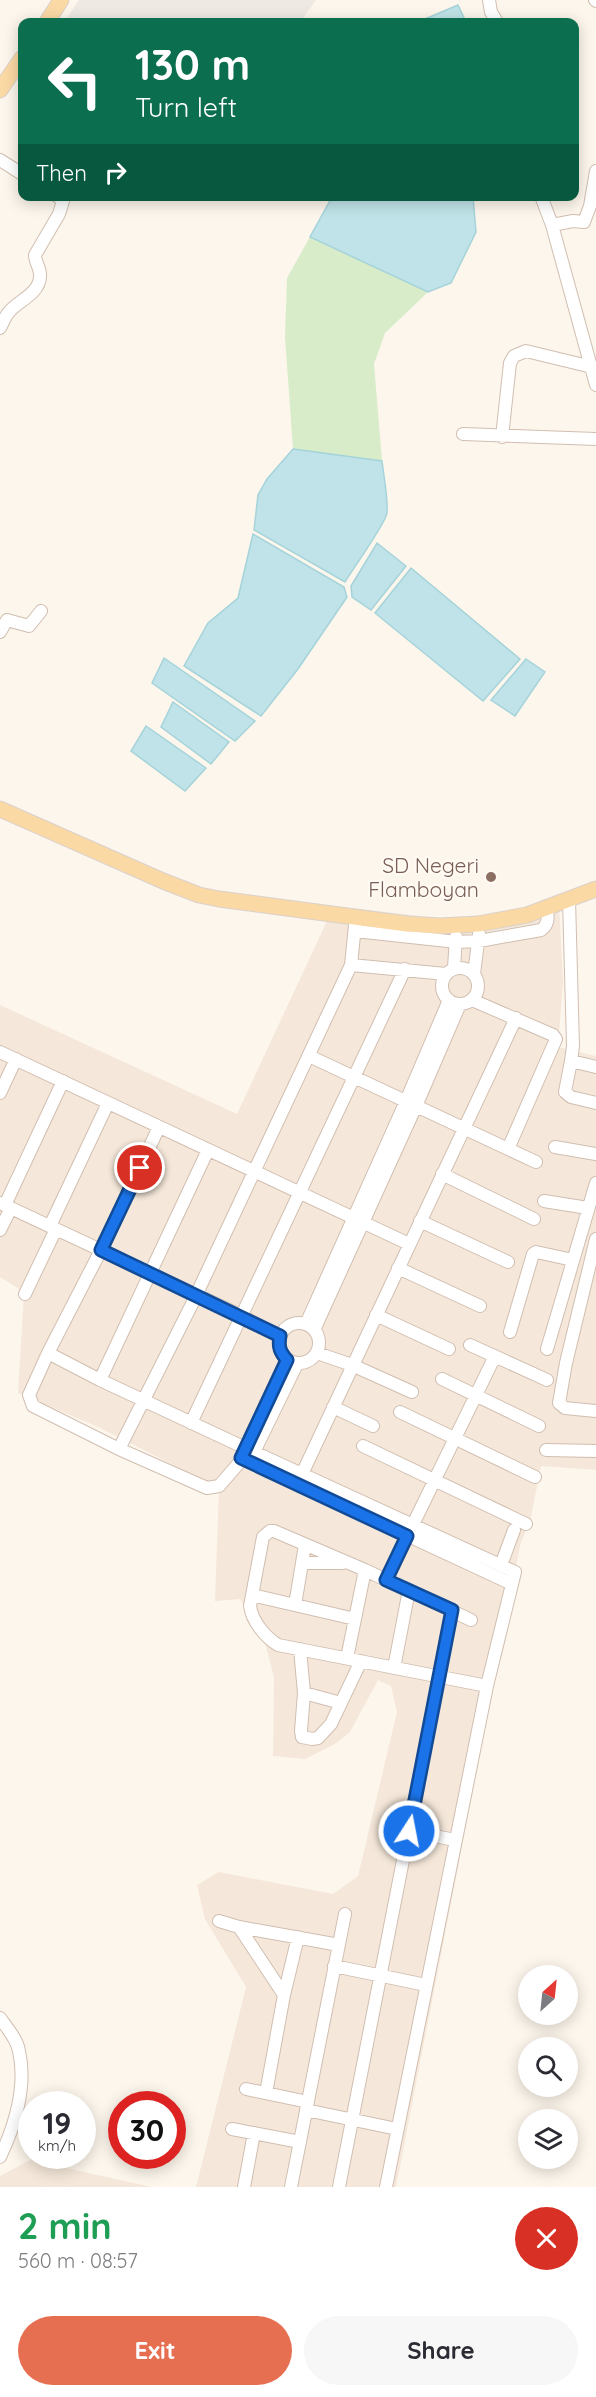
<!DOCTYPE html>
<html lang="en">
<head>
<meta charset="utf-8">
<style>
  body { margin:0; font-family:Quicksand,sans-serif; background:#f7f7f7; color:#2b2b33; height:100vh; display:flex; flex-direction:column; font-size:22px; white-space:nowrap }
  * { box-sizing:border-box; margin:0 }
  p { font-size:20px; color:#7c7c81 }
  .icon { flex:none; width:33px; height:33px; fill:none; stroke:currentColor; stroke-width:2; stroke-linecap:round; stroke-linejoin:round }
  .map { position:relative; height:2187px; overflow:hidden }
  .sheet { display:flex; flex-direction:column; background:#fff; flex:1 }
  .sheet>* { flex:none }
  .guide { position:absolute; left:18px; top:18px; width:561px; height:183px; border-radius:12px; box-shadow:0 3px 15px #0003; background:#0b6e4f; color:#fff; overflow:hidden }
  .needle { width:39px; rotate:27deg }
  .tools { position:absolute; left:518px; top:1965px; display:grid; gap:12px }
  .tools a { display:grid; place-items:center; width:60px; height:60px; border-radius:50%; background:#fff; box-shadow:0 3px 15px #0003; font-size:30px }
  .speed { position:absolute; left:18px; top:2091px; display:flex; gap:12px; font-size:30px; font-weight:700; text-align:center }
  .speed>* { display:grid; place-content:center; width:78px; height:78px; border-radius:50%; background:#fff; box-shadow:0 3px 15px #0003; line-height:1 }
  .speed small { font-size:15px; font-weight:400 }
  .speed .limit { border:9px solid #d22; background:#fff; color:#111 }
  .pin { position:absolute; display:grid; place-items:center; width:51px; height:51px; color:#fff; margin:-26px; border:3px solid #fff; border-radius:50%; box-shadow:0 2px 6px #0007 }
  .me { position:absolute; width:66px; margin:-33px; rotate:11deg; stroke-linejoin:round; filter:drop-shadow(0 0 4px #0008) }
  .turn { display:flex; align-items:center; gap:21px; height:126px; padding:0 18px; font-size:27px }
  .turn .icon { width:78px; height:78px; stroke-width:2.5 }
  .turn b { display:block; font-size:42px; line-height:51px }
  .then { display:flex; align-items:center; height:57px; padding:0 18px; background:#0003; gap:12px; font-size:22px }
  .round { display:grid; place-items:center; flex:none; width:63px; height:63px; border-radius:32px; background:#f7f7f7 }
  .summary { display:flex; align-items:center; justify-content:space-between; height:102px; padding:0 18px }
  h1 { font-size:36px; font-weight:700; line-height:45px; color:#1e9e55 }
  .action { display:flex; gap:12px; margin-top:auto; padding:12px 18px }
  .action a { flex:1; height:69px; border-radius:36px; background:#e76f51; color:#fff; font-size:24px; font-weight:700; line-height:69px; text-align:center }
  .action a+a { background:#f7f7f7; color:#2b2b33 }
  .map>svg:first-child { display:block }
  .residential { fill:#f5e8da }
  .industrial { fill:#efe9e4 }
  .green { fill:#d8ecc9 }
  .water { fill:#bfe3e8; stroke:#a5d3da; stroke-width:1.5 }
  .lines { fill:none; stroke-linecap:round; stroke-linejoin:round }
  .minor-casing { stroke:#d1beb0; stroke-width:14 }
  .major-casing { stroke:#dad1cd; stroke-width:17 }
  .minor { stroke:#fff; stroke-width:12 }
  .major { stroke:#fbd9a5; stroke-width:15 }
  .route-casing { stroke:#114b97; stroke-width:15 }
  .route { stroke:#1a73e8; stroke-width:10 }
  .education-dot { fill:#8d6e63; stroke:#fffaf3; stroke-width:2 }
  .labels { text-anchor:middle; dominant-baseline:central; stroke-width:4.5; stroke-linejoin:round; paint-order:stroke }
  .education-label { font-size:21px; fill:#785e54; stroke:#fffaf3; text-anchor:end }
</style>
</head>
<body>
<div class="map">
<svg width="596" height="2187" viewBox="0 0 596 2187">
  <rect width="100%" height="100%" fill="#fdf6ec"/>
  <!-- residential -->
  <path class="residential" d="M559,904l4,78 -5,65 38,9v414l-55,-4 -11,56 -9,20 -125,645h-200l50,-200 -41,-68 -8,-34 22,-13 114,22 25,-18 39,-164 -6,-26 -13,-6 -28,52 -15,12 -30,15 -32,-3 1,-79 -9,-34 -25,-44 -25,2 4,-113 -121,-61 -80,-34 6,-101 -24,-15v-272l237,109 97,-208 104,12 59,-1z
    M30,2160l122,27h-152v-11z"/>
  <!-- industrial -->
  <path class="industrial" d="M79,0h237l-16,22h-236z"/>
  <!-- green -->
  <path class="green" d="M310,237l118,55 -43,41 -11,31 8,97 -89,-12 -8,-112 2,-59z"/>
  <!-- water -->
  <path class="water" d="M458,5l8,17h-48z
    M332,197h141l3,35 -25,51 -23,9 -118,-55z
    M293,449l89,12c2,17 6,36 5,52 -1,10 -35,57 -42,69l-91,-52 4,-35 9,-16z
    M253,534l91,53 3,10 -49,72 -37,47 -77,-50 24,-43 30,-25z
    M377,543l29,23 -35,44 -19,-13 -1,-11z
    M411,568l109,91 -37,42 -108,-88z
    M164,658l91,63 -20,20 -83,-58z
    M526,659l19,13 -30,44 -24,-16z
    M173,702l56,40 -18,22 -50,-37z
    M146,726l60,42 -21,23 -54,-40z"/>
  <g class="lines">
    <defs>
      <path id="minor" d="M489,0l2,12 6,10
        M595,0l1,1
        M0,160l22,14
        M541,196l11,29 44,160
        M552,225l21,-4 11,1 6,-16 6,-35
        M0,328c3,-5 5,-12 9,-16 10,-12 30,-18 31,-35 1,-9 -5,-14 -5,-22l24,-41 4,-13 -6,-5
        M463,434l133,5
        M502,437l8,-74 4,-7 12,-5 66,16
        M0,632l7,-12 22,6 12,-15
        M569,899l4,147 -2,15 25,6
        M355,931l102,11 22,-1 62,-11c8,-6 7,-12 6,-21
        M351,965l4,-40
        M442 986a18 18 0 1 1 36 0a18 18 0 1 1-36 0Z
        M454,968l2,-31
        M474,974l5,-40
        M472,1000l81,35 3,4 -48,110
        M0,1052l409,192
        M309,1056l227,106
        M571,1061l-6,31 6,5 25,6
        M0,1093l16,-34
        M159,1127l-58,123 -53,103 -19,42 4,11 86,43 88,39 12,-2 20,-23
        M555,1147l41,7
        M442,1174l92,45
        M544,1201l44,7
        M0,1203l242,113 38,21
        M5,1205l58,-124
        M420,1221l88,41
        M50,1226l58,-123
        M0,1230l11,-22
        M596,1239l-30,124 -7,40 6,5 31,3
        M398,1268l82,38
        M25,1294l31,-65
        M376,1315l73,34
        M279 1343a20 20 0 1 1 40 0a20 20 0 1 1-40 0Z
        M306,1324l100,-223 43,-101
        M314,1330l102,-224 44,-102
        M510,1332l23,-78 3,-2 37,8
        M470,1345l77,35
        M547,1349l49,-166
        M48,1353l52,27 154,72 -3,6
        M317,1353l35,12 60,27
        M297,1364l-43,88 261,120 -28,114 -101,501
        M442,1379l97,47
        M100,1380l108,-230
        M333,1407l40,19
        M400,1412l135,65
        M191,1423l214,-454
        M363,1446l163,78
        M119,1449l73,-145 159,-339 95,9
        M546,1450l50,1
        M242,1455l45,-95
        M241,1458l271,126
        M302,1474l214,-456
        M302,1563h41
        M501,1565l13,-35
        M386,1580l109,-224
        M252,1595l103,24
        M295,1605l10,-60
        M471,1620l-106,-50 -91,-39h-4l-7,6 -13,69c2,15 15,31 28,39l209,41
        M300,1649l4,44 -3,38 1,6 10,2 6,-1 13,-14 30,-63
        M347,1658l18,-88
        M394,1668l15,-78
        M304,1693l37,10
        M409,1831l46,9
        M219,1921l20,6 100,18
        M239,1927l45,68
        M334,1966l92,19
        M0,2018c7,10 17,21 19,33 8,35 -4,75 -19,106
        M246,2089l62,13
        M266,2093l18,-98 14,-58
        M306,2110l91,19
        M232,2129l68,13
        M244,2187l10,-54
        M291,2187l54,-273
        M339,2187l113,-577"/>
      <path id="major" d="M47,22l14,-22
        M0,90l22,-32
        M0,809l163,72 36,14 20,4 188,25 33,2 38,-2 49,-9 69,-26"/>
    </defs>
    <!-- minor casing -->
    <use href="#minor" class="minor-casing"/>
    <!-- major casing -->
    <use href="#major" class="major-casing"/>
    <!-- minor -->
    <use href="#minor" class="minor"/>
    <!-- major -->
    <use href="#major" class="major"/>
  </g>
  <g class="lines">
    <defs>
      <path id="route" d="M140,1168l-39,82 179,86c-2,11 0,16 7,24l-46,98 166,78 -21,44 66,30 -43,221"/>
    </defs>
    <!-- route casing -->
    <use href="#route" class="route-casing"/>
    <!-- route -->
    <use href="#route" class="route"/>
  </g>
  <!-- markers -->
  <circle class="education-dot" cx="491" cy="877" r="6"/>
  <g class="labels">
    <!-- education labels -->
    <g class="education-label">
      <text x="479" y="865">SD Negeri<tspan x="479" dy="24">Flamboyan</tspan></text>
    </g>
  </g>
</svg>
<div class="tools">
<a><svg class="needle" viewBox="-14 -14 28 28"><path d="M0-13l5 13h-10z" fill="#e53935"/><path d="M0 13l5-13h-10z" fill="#7c7c81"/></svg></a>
<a><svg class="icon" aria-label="search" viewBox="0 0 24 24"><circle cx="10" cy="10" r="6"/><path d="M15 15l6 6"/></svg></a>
<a><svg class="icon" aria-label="layers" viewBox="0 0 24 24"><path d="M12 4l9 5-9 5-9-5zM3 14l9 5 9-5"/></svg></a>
</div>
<div class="speed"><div>19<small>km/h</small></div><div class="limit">30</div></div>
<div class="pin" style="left:140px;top:1168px;background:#d93025"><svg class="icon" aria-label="arrive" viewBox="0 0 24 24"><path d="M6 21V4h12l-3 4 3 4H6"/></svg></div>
<svg class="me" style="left:409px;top:1831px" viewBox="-20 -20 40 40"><circle r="17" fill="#1a73e8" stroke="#fff" stroke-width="3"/><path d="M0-11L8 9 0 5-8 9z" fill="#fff"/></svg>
<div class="guide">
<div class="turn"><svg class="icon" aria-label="left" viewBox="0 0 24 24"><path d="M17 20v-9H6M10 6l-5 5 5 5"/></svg><div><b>130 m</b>Turn left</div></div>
<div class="then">Then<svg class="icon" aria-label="right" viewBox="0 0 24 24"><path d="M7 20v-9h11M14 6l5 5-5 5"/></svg></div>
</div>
</div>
<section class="sheet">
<div class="summary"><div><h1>2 min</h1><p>560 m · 08:57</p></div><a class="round" style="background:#d93025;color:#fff"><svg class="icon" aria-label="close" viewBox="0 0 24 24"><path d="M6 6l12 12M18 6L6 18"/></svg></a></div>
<div class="action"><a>Exit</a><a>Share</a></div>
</section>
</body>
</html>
